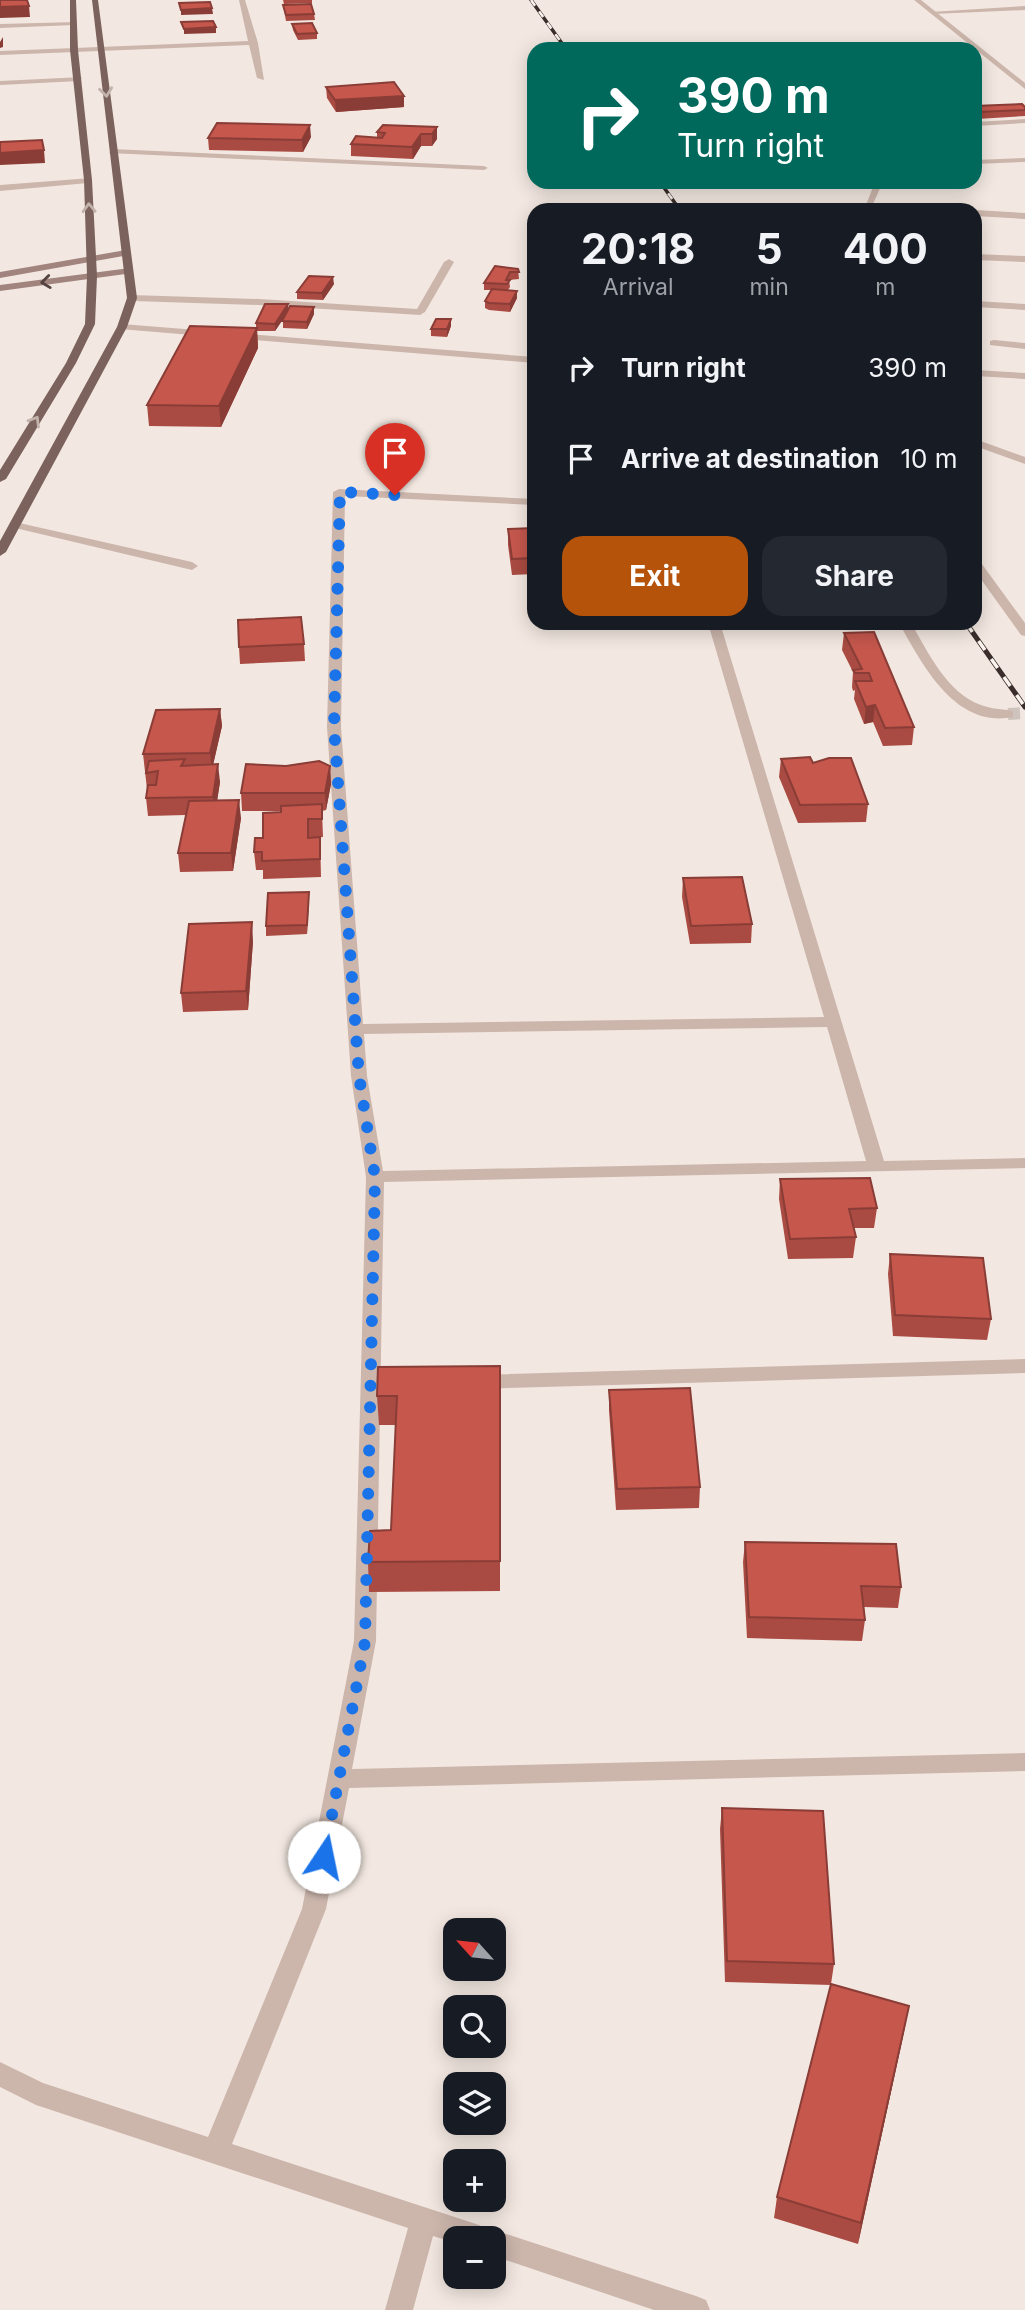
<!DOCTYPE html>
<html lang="en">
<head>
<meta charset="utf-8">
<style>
  body { margin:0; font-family:Inter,sans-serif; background:#242831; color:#f1f3f6; height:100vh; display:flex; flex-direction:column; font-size:26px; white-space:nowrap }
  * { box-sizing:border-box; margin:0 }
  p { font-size:23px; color:#9ea1a6 }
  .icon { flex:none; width:38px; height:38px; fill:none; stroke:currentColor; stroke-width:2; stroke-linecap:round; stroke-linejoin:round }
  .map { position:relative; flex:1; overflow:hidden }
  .side { position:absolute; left:527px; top:203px; width:455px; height:427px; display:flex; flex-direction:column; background:#171b24; border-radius:21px; box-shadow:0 4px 18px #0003 }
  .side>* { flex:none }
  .guide { position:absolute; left:527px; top:42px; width:455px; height:147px; border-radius:21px; box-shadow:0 4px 18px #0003; background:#00695c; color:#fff; overflow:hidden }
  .needle { width:46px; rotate:297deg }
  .tools { position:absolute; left:443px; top:1918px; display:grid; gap:14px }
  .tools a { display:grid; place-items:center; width:63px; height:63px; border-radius:14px; background:#171b24; box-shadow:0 4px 18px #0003; font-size:35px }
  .pin { position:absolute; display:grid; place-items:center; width:60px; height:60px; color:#fff; margin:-72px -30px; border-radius:50% 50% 50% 0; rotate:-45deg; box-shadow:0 0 7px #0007 }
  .pin .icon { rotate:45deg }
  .me { position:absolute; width:77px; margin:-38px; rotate:11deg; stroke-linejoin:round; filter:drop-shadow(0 0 5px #0008) }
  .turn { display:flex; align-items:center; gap:24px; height:147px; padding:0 35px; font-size:32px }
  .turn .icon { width:91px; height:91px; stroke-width:2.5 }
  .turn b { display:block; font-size:49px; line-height:60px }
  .eta { display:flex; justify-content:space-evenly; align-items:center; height:119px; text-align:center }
  .eta b { font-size:42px; font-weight:700; line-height:49px }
  .cta { display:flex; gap:14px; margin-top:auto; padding:14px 35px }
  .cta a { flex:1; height:80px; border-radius:21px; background:#b45309; color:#fff; font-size:28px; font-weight:700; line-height:80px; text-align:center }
  .cta a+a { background:#242831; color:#f1f3f6 }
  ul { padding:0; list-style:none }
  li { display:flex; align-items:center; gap:21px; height:91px; padding:0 35px }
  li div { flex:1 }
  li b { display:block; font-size:26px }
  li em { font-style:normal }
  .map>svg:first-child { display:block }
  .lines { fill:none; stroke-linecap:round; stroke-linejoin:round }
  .minor-tunnel { stroke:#cec3bd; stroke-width:12; stroke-dasharray:12 6; stroke-linecap:butt }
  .minor { fill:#ccb6ac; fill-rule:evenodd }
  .tertiary { fill:#ccb6ac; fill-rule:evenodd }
  .secondary { fill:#a0847d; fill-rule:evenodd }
  .primary { fill:#7c625c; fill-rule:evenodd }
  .rail-far1-casing { stroke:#3a2d2b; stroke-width:3.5 }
  .rail-casing { stroke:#3a2d2b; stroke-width:5 }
  .rail-far1 { stroke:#fbf3ee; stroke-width:2.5; stroke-dasharray:7; stroke-linecap:butt }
  .rail { stroke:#fbf3ee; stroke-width:3.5; stroke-dasharray:11; stroke-linecap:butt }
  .wall { fill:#a94b42 }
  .shaded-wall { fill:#8a3d36 }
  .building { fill:#c5574d; stroke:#8a3d36; stroke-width:2 }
  .oneway { stroke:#c2b2ac }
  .oneway2 { stroke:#544340 }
  .route { stroke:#1a73e8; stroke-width:12; stroke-dasharray:0 21.6 }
</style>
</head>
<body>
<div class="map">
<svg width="1025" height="2310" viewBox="0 0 1025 2310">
  <rect width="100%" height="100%" fill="#f3e8e1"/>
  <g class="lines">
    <!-- minor-tunnel -->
    <path class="minor-tunnel" d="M1008,714l17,-1"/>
    <!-- minor -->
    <path class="minor" d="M239,0h6l13,43 6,37 -7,-2 -8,-33 -249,10v-4l248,-10z
      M1025,6v4l-92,4 -3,-2z
      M76,22l-2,3 -74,3v-4z
      M82,77l-3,4 -79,4v-4z
      M1025,119v4l-50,3v-4z
      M112,149l372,17 4,2 -4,2 -375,-17z
      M1025,158v4l-50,2v-4z
      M91,178l-3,5 -88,8v-6z
      M875,182h8l-11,24 37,1 4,3h-49z
      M975,210l50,3v6l-50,-3z
      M975,254l50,2v6l-50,-2z
      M449,259l5,3 -29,50 -5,3 -161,-10 -127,-4 -5,-3 5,-3 127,4 158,10 27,-47z
      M975,301l50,3v6l-50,-3z
      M122,324l412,33v6l-415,-34 -2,-2z
      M994,340l31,3v6l-35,-4v-4z
      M975,370l50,3v6l-50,-3z
      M975,439l50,18v7l-50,-18z
      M339,489l195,10v6l-189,-9 -4,231 22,297 461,-7 -116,-394h12l164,538 141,-3v10l-641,14 -8,459 -24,128 673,-16v18l-676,17 -23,121 -94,235 247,81 11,6 4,-1 202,66 10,4 4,10h-56l-160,-54v-18h-39v5l-22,-7 -20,74h-28l23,-82 -372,-123 -36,-18v-25l43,21 165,54 94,-228 52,-268 12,-464 -15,-101 -24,-349 6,-235zM827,1027l39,134 -483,10 -16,-95 -3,-42z
      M15,522l177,40 6,4 -6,4 -181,-43 -2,-2z
      M975,559l4,1 46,63v13l-4,-1 -46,-64z
      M899,623h12c17,29 36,70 70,82 10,4 21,4 32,6v6c-58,12 -91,-53 -114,-94z
      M1025,1359v14l-547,16 -7,-2 -3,-5 3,-5 7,-2z"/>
    <!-- tertiary -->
    <path class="tertiary" d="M914,0h7l104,83v6z"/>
    <!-- secondary -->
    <path class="secondary" d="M126,250l3,1v4l-129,23v-6z
      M130,268l3,1v4l-133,18v-6z"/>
    <!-- primary -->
    <path class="primary" d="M70,0h6l2,50 14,130 5,96 -2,48 -19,39 -70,116 -6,3v-12l66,-107 19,-39 2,-48 -3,-96 -14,-130z
      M92,0h6l39,298 -10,29 -121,225 -6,4v-15l117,-214 10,-29z"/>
    <defs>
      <path id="rail-far1" d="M531,0l35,49
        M660,182l20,28"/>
      <path id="rail" d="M966,623l59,84"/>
    </defs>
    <!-- rail-far1 casing -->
    <use href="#rail-far1" class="rail-far1-casing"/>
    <!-- rail casing -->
    <use href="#rail" class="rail-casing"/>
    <!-- rail-far1 -->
    <use href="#rail-far1" class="rail-far1"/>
    <!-- rail -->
    <use href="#rail" class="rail"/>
  </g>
  <!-- wall -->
  <path class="wall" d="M283,0h29v3l-28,1z
    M283,5l31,9 1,6 -29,1z
    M292,24l25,9v6l-19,1 -5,-10z
    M326,87l78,9v11l-68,5 -9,-14z
    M975,106l50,1v9l-48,3 -2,-3z
    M437,127v12l-5,7h-11l-8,13 -62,-3v-12l26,-7v-5z
    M311,137l-8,15 -94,-2 -1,-12z
    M518,269l1,10 -10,1 1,7 -2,3 9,8 -7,14 -21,-2 -4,-2v-7l6,-11h-7v-7z
    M334,284l-11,16 -26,-1v-7z
    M288,304v5l26,-2v7l-7,15 -24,-1v-9l-8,12h-18l1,17 -37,79 -72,-1 -2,-21 109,-77v-5z
    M451,326l-4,11 -16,-1v-7z
    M534,528v46l-22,1 -4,-30v-16z
    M844,633l70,94 -2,18 -29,1 -10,-24 -9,2 -10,-25 1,-9 -2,1 -1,-4 1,-15 -11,-22z
    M304,644l1,17 -65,3 -1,-17z
    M220,709l2,17 -9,38 7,18 -3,18 24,18 -8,53 -53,1 -2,-19 8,-38 -38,1 -2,-18 1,-9 -4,-35z
    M781,759l87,45 -2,18 -68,1 -19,-46z
    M286,766h44l1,18 -5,26 -4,1 1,26 -14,1 11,-1 1,40 -58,2v-9h-7l-2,-18 27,-41h-39l-1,-18z
    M683,878l69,46 -1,19 -61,1 -8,-47z
    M309,892l-2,42 -41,2v-10z
    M253,941l-5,69 -65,2 -2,-19z
    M780,1179l97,29 -3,20h-20l2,9 -3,21 -65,1 -9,-60z
    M890,1254l101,65 -4,21 -94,-4 -5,-62z
    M500,1366v225l-131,1 -1,-30 23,-32 5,-105h-17l-2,-29z
    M609,1390l91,97 -1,21 -83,2 -7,-100z
    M745,1542l156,45 -3,21 -34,-1 1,13 -3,21 -115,-3 -4,-76z
    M722,1808l112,156 -3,20 74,43 -47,217 -84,-26 3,-21 54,-212 -106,-3 -5,-153z"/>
  <!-- shaded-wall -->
  <path class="shaded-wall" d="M29,6l1,11 -30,1v-11z
    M212,8l1,6 -32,1v-5z
    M216,27v6l-32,1v-5z
    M3,37v10l-3,1v-6z
    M404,96v11l-68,5 -1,-12z
    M310,125l1,12 -8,15 -1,-12z
    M437,127v12l-5,7v-12z
    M421,134v12l-8,13 -1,-12z
    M44,150l1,13 -45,2v-12z
    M333,277l1,7 -11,16 -1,-7z
    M517,291v7l-7,14v-8z
    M288,304v8l-13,19v-7z
    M314,307v7l-7,15v-7z
    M451,319v7l-4,11v-8z
    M257,328l1,20 -37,79 -2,-21z
    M875,705l-2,17 -9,2 2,-17z
    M220,709l2,17 -10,44 -2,-17z
    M218,764l2,18 -5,33 -2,-18z
    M330,766l1,18 -5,26 -1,-17z
    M239,800l2,18 -8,53 -2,-18z
    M309,892v10l-2,32v-9z
    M252,922l1,19 -5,69 -2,-19z
    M909,2006l-4,21 -47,217 3,-21z"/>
  <!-- building -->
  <path class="building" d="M0,0h27l2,6 -29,1z
    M210,2l2,6 -31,2 -2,-7z
    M311,4l3,10 -28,1 -3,-10z
    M213,21l3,6 -32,2 -3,-7z
    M312,23l5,10 -20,1 -5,-10z
    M394,82l10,14 -69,4 -9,-13z
    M1022,104l3,3v3l-47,2 -3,-2v-4z
    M217,123l93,2 -8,15 -94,-2z
    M383,125l54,2 -5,7h-11l-9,13 -61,-3 5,-8 26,2 3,-5 -8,-1z
    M42,140l2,10 -44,3v-11z
    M495,266l23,3 1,3h-9l-4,8h4l-3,4 -23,-1z
    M309,276l24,1 -11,16 -25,-1z
    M492,289l25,2 -7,13 -21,-1 -4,-2z
    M265,304h23l-13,20 -19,-1z
    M290,306l24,1 -7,15 -25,-1z
    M436,319h15l-4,10h-16z
    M190,326l67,2 -38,78 -72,-1z
    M534,528v30l-22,1 -4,-30z
    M301,617l3,27 -65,3 -1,-27z
    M874,632l40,95 -29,1 -10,-23 -9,2 -11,-26h17l-3,-8h-14l-2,-3 9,-1 -18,-36z
    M220,709l-10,44 -67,1 13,-44z
    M810,757l3,6 16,-5h22l17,46 -68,1 -19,-46z
    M185,759l-4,7 37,-2 -5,33 -67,1 2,-13h8l2,-14 -12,2 3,-12z
    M319,761l11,5 -5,27h-84l5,-29 40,2z
    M239,800l-8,53h-53l11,-52z
    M322,804v15h-14v19l12,-1v22l-58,2v-9h-8l1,-14h8v-25l18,-1v-6z
    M742,877l10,47 -61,2 -8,-48z
    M309,892l-2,33 -41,1 2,-33z
    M252,922l-6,69 -65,2 8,-69z
    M870,1178l7,30 -28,1 7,28 -66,2 -10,-60z
    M890,1254l93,4 8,61 -96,-4z
    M500,1366v195l-132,1 2,-31 21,-1 6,-134h-20l1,-29z
    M690,1388l10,99 -83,2 -8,-99z
    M745,1542l151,2 5,43 -40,-1 4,34 -116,-3z
    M722,1808l101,3 11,153 -107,-3z
    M831,1984l78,22 -48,217 -84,-26z"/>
  <!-- one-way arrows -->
  <defs><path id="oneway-chevron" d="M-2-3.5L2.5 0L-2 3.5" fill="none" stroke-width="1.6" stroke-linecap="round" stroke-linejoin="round" transform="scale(1.75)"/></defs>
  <g class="oneway">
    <use href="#oneway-chevron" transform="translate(106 92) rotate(83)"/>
    <use href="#oneway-chevron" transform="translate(89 208) rotate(-92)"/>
    <use href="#oneway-chevron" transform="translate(35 421) rotate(-59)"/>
  </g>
  <use class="oneway2" href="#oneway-chevron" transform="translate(46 282) rotate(173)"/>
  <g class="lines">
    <!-- route -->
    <path class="route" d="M324,1857l41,-215 10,-465 -16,-101 -25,-349 6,-235 55,3"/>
  </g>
</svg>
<div class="tools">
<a><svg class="needle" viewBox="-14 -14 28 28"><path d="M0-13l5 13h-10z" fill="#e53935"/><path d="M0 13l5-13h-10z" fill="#9ea1a6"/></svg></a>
<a><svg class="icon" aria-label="search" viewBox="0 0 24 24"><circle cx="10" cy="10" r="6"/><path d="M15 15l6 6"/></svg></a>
<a><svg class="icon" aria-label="layers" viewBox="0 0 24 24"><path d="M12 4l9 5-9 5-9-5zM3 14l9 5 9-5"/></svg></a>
<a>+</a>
<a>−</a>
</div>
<div class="pin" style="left:395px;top:495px;background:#d93025"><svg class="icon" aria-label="arrive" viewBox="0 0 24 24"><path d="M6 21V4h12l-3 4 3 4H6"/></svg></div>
<svg class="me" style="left:324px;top:1857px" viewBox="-20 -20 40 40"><circle r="19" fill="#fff"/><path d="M0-13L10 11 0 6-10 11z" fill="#1a73e8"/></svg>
<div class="guide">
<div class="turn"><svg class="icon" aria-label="right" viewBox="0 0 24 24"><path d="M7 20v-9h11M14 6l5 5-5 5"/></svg><div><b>390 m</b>Turn right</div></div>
</div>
<section class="side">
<div class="eta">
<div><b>20:18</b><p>Arrival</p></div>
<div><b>5</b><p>min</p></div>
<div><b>400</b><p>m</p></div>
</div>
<ul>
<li><svg class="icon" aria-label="right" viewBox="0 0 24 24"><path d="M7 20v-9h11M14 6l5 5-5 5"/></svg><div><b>Turn right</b></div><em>390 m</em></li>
<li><svg class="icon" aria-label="arrive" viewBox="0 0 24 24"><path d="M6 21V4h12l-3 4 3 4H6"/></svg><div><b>Arrive at destination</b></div><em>10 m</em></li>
</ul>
<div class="cta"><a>Exit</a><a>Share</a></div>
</section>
</div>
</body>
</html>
